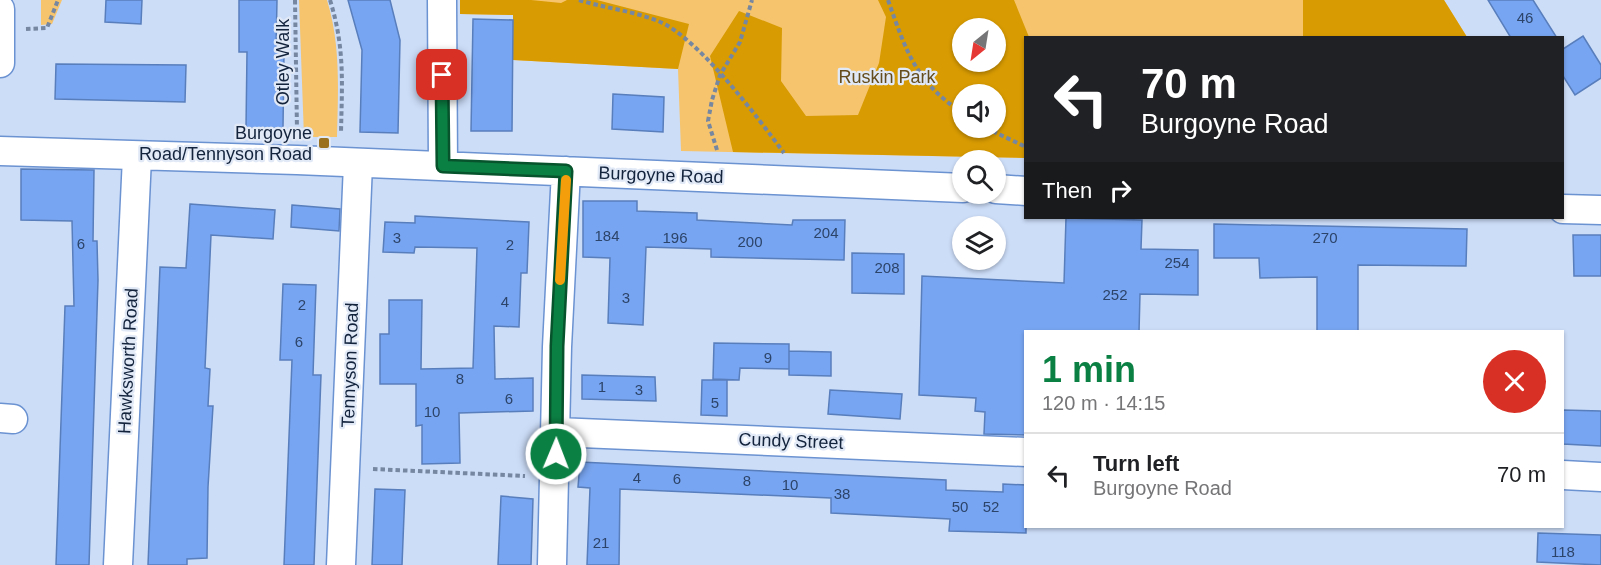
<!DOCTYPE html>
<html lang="en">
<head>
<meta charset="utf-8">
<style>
  body { margin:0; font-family:Helvetica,sans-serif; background:#f6f6f6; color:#202124; height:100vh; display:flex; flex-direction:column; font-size:22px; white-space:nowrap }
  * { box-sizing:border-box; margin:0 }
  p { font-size:20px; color:#757577 }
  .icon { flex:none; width:33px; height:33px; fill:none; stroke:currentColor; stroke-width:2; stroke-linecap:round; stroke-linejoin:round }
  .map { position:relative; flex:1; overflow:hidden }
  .panel { position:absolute; left:1024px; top:330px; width:540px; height:198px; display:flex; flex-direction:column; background:#fff; border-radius:0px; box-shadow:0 2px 4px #0004 }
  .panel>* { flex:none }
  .top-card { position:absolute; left:1024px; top:36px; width:540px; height:183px; border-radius:0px; box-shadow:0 2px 4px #0004; background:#202124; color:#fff; overflow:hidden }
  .needle { width:39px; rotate:210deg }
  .fabs { position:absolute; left:952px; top:18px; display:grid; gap:12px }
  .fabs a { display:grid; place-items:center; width:54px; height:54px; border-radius:50%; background:#fff; box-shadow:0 2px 4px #0004; font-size:30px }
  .pin { position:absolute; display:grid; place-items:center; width:51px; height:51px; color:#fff; margin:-26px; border-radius:12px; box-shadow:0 3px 9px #0006 }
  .me { position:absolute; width:66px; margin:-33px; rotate:1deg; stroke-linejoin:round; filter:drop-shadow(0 0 4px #0008) }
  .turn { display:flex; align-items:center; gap:21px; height:126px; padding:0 18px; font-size:27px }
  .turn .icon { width:78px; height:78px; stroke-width:2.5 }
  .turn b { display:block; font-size:42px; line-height:51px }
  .then { display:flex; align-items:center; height:57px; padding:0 18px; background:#0003; gap:12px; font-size:22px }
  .round { display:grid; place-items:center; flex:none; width:63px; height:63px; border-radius:32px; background:#f6f6f6 }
  .headline { display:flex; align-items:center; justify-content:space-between; height:102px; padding:0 18px }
  h1 { font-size:36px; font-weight:800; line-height:45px; color:#0b8043 }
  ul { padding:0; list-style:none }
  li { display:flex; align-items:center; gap:18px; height:84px; padding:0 18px; border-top:2px solid #e0e0e0 }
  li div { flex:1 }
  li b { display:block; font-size:22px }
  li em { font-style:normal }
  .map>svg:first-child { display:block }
  .green { fill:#f6c46d; fill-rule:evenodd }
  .forest { fill:#d89b02; fill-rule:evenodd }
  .building { fill:#78a5f1; stroke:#587ebc; stroke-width:1.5 }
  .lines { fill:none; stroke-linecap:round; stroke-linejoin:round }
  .minor-casing { stroke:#6b92d1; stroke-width:31 }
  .path { stroke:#7687a1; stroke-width:4; stroke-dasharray:4.5 3; stroke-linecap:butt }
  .minor { stroke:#fff; stroke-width:28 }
  .route-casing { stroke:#07532c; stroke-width:15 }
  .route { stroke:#0b8043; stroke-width:10 }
  .slow { stroke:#f59e0b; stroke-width:10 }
  .poi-dot { fill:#9a711e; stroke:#e1e9f7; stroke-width:2 }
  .labels { text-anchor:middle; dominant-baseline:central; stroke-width:4.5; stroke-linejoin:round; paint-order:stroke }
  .number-label { font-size:15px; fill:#2c4469 }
  .street-label { font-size:18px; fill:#13233c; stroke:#e1e9f7 }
  .park-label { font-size:18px; fill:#654c1c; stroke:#e1e9f7 }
  .poi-label { font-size:18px; fill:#13233c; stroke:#e1e9f7; text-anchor:end }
</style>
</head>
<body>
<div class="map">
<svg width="1601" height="565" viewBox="0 0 1601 565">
  <rect width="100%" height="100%" fill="#ccddf8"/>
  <!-- green -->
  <path class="green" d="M41,0h21l-10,24 -11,1z
    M299,0h28c14,46 11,90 10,137h-33z
    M460,0h984l23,37 -441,1v120l-345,-7 -3,-82 -165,-9v-45l-53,-1zM963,28h33v34h-33zM963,94h33v34h-33z"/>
  <!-- forest -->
  <path class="forest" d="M460,0h71l30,3 6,-3h30l92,24 -11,45 -165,-9v-45l-53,-1z
    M878,0h136l15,37 -3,1v120l-293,-6 -23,-96 29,-45 43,17 -1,53 25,35 52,-1 21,-52 7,-46zM996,28v34h-33v-34zM996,94v34h-33v-34z
    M1303,0h141l23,37h-164z"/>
  <!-- building -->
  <path class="building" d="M106,0h36l-1,24 -36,-2z
    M239,0h38l-1,51h8l-1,77h-37l1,-76h-8z
    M348,0h42l10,40 -2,93 -38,-1 2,-82z
    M1488,0h45l24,38h-46z
    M473,19l40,1 -1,111h-41z
    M1583,36l18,29v13l-26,17 -12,-19v-27z
    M56,64l130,1 -1,37 -130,-3z
    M613,94l51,3 -1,35 -51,-3z
    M21,169l73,1 -1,71h4l1,39 -9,285h-33l9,-259h9l-2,-85 -51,-1z
    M583,201h54v10l60,2v7l95,5 1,-5h52l-1,40 -133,-3v-8l-65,-2 -3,78 -35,-2 2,-65 -27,-1z
    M190,204l85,6 -2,29 -62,-4 -6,133 5,1 -2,37h5l-5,81 -1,71 -20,1v6h-39l12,-298 26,1z
    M292,205l48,4 -1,22 -48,-4z
    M415,216l114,6 -2,51h-6l-2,54 -25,-1 1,53 38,-1v33l-74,2 1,50 -38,1v-39l-6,1v-42h-36v-50h9v-34h33l-1,69 52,-1 4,-120 -62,-1 -1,6 -31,-1 2,-30 30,1z
    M1066,218l76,2 -1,29 57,1v45l-58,-1 -1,38h-113v103l-42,-1 1,-22 -10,-1 1,-13 -57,-3 3,-119 142,7z
    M1214,224l253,5 -1,37 -108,-1v67h-41v-55l-57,1 -1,-20h-45z
    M1573,235h28v41h-27z
    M852,253l52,1v40l-52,-1z
    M283,284l33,1 -3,90h8l-7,190h-30l8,-205h-12z
    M714,343l75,1v25l-49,-1 -1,12 -26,-1z
    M789,351l42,1v24l-42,-1z
    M582,375l73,2 1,24 -74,-2z
    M702,380h25v36l-26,-1z
    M830,390l72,4 -2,25 -72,-5z
    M1563,410l38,1v35l-38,-2z
    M580,462l366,18v10l57,2v-8l23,1v48l-77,-2 1,-12 -119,-6v-15l-211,-9 -1,76h-32l3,-77 -12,-1z
    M375,489l30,1 -3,75h-30z
    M501,496l32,3 -2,66h-33z
    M1538,533l63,2v30l-64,-3z"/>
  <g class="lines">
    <defs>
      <path id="minor" d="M442,0l1,166
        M0,9v54
        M0,151l297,9 666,28
        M996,189l30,2
        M1563,209l38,1
        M0,418l13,1
        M557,432l469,20
        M1563,475l38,2
        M118,565l19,-408
        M341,565l17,-401
        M552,565l5,-218 9,-176"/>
    </defs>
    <!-- minor casing -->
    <use href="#minor" class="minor-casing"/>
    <!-- path -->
    <path class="path" d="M295,0l2,131
      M330,0c15,48 12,83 11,133
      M579,0c26,8 54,11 79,21 40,16 100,97 126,132
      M888,0c18,51 28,83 75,113
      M26,29l21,-1 11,-28
      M986,128l40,19
      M717,150l-9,-29 4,-21 8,-25 20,-33 12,-42
      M373,469l152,7"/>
    <!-- minor -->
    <use href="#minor" class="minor"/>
  </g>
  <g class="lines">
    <defs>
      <path id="route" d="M442,75l1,91 123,5 -9,175 -1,108"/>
    </defs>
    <!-- route casing -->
    <use href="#route" class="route-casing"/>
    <!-- route -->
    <use href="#route" class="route"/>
    <!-- slow -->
    <path class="slow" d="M560,280l6,-100"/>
  </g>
  <!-- markers -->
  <rect class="poi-dot" x="318" y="137" width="12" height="12" rx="3"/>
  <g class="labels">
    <!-- number labels -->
    <g class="number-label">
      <text x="1525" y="17">46</text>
      <text x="826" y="232">204</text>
      <text x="607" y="235">184</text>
      <text x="397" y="237">3</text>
      <text x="675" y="237">196</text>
      <text x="1325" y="237">270</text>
      <text x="750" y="241">200</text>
      <text x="81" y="243">6</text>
      <text x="510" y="244">2</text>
      <text x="1177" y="262">254</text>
      <text x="887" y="267">208</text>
      <text x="1115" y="294">252</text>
      <text x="626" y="297">3</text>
      <text x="505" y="301">4</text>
      <text x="302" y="304">2</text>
      <text x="299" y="341">6</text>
      <text x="768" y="357">9</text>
      <text x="460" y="378">8</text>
      <text x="602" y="386">1</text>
      <text x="639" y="389">3</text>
      <text x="509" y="398">6</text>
      <text x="715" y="402">5</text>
      <text x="432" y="411">10</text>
      <text x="637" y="477">4</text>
      <text x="677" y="478">6</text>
      <text x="747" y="480">8</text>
      <text x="790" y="484">10</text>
      <text x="842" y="493">38</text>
      <text x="960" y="506">50</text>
      <text x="991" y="506">52</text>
      <text x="601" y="542">21</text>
      <text x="1563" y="551">118</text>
    </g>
    <!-- street labels -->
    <g class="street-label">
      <text transform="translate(283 62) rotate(-90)">Otley Walk</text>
      <text transform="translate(661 175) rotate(2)">Burgoyne Road</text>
      <text transform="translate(128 361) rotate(-87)">Hawksworth Road</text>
      <text transform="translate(350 365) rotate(-88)">Tennyson Road</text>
      <text transform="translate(791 441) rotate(2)">Cundy Street</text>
    </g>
    <!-- park labels -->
    <g class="park-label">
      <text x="887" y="77">Ruskin Park</text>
    </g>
    <!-- poi labels -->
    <g class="poi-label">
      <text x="312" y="133">Burgoyne<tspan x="312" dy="21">Road/Tennyson Road</tspan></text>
    </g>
  </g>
</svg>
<div class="fabs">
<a><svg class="needle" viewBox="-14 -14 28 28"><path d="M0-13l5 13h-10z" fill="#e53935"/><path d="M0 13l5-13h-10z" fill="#757577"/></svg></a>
<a><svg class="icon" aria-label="sound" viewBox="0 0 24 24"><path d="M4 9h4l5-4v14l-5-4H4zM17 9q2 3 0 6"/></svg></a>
<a><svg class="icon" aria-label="search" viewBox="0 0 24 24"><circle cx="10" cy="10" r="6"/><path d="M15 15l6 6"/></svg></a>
<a><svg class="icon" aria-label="layers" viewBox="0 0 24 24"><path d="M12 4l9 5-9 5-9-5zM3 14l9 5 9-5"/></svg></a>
</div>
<div class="pin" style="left:442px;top:75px;background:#d93025"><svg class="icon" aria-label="arrive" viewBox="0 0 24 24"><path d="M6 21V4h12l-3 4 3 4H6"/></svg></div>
<svg class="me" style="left:556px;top:454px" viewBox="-20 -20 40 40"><circle r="17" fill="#0b8043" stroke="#fff" stroke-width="3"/><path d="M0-11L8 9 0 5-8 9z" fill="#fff"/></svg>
<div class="top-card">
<div class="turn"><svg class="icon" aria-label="left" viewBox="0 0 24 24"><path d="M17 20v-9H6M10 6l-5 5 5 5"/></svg><div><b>70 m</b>Burgoyne Road</div></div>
<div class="then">Then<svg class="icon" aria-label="right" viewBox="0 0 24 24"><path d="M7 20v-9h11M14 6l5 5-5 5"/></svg></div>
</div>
<section class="panel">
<div class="headline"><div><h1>1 min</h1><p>120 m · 14:15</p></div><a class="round" style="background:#d93025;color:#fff"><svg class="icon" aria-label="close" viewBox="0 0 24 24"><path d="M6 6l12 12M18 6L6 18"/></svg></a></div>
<ul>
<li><svg class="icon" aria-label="left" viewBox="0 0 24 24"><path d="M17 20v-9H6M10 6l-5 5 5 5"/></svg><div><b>Turn left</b><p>Burgoyne Road</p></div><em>70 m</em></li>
</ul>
</section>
</div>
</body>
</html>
